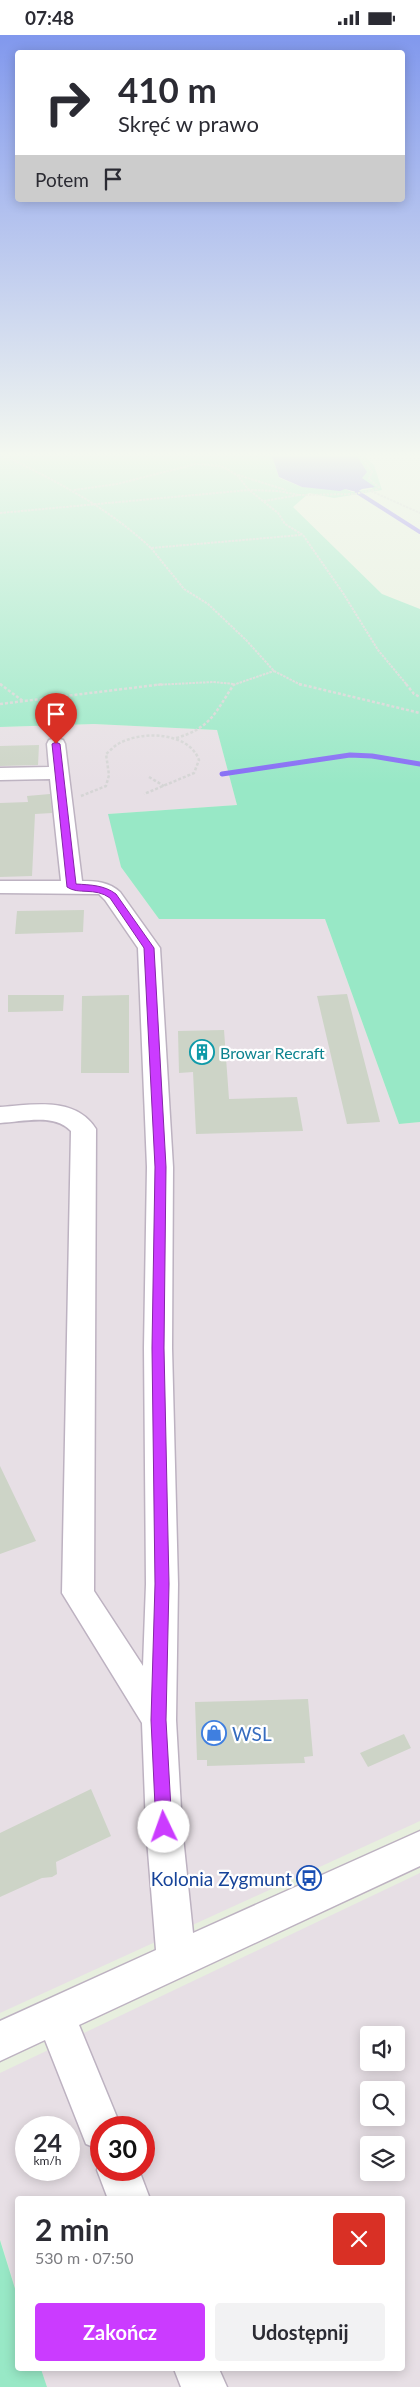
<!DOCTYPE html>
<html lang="pl">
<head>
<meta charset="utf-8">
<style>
  body { margin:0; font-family:Lato,sans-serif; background:#f2f2f3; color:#2b2b33; height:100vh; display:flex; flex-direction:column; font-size:19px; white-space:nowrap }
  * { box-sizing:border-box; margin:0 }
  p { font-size:16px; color:#7c7c81 }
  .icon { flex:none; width:28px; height:28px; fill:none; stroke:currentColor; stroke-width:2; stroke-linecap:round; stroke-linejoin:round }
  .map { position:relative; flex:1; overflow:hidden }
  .panel { position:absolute; left:15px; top:2161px; width:390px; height:175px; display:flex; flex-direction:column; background:#fff; border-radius:5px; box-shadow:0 2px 12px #0003 }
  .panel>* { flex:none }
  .guide { position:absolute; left:15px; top:15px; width:390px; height:152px; border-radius:5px; box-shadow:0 2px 12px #0003; background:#fff; color:#2b2b33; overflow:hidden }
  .buttons { position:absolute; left:360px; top:1991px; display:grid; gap:10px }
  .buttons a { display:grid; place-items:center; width:45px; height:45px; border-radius:5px; background:#fff; box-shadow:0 2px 12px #0003; font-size:25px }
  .speed { position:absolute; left:15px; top:2081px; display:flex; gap:10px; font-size:25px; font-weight:700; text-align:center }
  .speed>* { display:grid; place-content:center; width:65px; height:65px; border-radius:50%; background:#fff; box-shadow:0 2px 12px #0003; line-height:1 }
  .speed small { font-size:12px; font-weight:400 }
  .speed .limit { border:8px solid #d22; background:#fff; color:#111 }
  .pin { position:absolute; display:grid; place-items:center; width:42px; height:42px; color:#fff; margin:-51px -21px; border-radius:50% 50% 50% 0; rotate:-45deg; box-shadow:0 0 5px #0007 }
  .pin .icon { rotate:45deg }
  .me { position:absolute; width:55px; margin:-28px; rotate:357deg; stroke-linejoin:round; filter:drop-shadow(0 0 4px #0008) }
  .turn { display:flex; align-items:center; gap:18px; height:105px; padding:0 20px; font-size:22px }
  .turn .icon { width:65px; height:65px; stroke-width:2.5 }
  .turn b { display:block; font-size:35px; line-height:42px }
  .then { display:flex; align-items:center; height:48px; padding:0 20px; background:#0003; gap:10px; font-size:19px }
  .round { display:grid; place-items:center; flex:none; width:52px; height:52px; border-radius:5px; background:#f2f2f3 }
  .overview { display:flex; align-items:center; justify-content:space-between; height:85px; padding:0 20px }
  h1 { font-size:30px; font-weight:700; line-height:38px }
  .primary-button { display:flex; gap:10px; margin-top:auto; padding:10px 20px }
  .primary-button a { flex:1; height:58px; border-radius:5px; background:#cb3bff; color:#fff; font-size:20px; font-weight:700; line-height:58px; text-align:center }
  .primary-button a+a { background:#f2f2f3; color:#2b2b33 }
  .status { display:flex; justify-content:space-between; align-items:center; height:35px; padding:0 25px; background:#fff; direction:ltr }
  .status svg { height:14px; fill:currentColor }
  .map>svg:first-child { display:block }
  .industrial { fill:#e7dfe5; fill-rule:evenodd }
  .green { fill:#98e8c6 }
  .water { fill:#866df5 }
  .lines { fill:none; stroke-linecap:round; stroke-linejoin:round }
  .stream-far1 { stroke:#866df5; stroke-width:4 }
  .stream { stroke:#866df5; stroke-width:5 }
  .building { fill:#cdd4c7 }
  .minor-casing { stroke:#bdb2c1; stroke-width:3 }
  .path-far1 { stroke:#d5d5d5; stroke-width:2; stroke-dasharray:2.5 1; stroke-linecap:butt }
  .path { stroke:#d5d5d5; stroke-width:2.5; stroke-dasharray:3 2; stroke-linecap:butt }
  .minor { fill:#fff; fill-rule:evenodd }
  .route { fill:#cb3bff; stroke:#8426a6 }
  .labels { text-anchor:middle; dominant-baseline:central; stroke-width:4.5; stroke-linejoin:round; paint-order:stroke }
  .culture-label { font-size:16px; fill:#0d838f; stroke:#fff; text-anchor:start }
  .near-shop-label { font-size:19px; fill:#366cbe; stroke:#fff; text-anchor:start }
  .near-transit-label { font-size:19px; fill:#164399; stroke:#fff; text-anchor:end }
</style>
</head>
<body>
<div class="status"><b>07:48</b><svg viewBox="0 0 49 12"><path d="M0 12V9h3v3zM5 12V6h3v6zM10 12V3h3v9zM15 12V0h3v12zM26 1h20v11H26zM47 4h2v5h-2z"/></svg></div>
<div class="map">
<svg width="420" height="2352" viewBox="0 0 420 2352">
  <rect width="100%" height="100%" fill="#e7efde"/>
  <!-- industrial -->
  <path class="industrial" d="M94,689l123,6 20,75 -128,9 12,53 38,52h166l74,205 21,-2v699l-420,192v-1286z
    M420,1838v514h-373l-6,-18h361v-170h-384l-1,95 -17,-55v-166zM369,2000h27v28h-27zM369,2055h27v27h-27zM26,2092h43v43h-43zM101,2092h43v43h-43zM369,2110h27v28h-27z"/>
  <!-- green -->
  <path class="green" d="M0,421h272l7,22 23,9 43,2 7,3 21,-3 -11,-11 -5,-22h7l10,9 8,25 -48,8 -25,-5 -16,14 89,87 38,15v513l-21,2 -74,-205h-166l-38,-52 -13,-53 129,-9 -20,-75 -123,-6 -94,3z
    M0,2205l17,55 1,74h23l6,18h-47z"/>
  <!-- water -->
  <path class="water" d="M272,421h85l10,16 -5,6 13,9 -13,2 -5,3 -12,-3 -5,2 -38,-4 -23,-10z"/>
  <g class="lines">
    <!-- stream-far1 -->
    <path class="stream-far1" d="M357,457l63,40"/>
    <!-- stream -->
    <path class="stream" d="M222,739l128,-19 22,1 48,8"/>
  </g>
  <!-- building -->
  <path class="building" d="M39,710l-1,20 -38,1v-20z
    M50,759l2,19 -17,1 -3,62 -32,1v-74l28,-1 -1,-6z
    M84,875l-1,22 -68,2 2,-23z
    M347,959l33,128 -33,2 -30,-128z
    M8,960h56l-1,16 -55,1z
    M129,960v78h-48l1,-77z
    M224,995l5,69 68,-2 6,34 -107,3 -3,-62 -14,1 -1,-42z
    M0,1431l36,75 -36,13z
    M308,1664l5,57 -9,1 1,6 -98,3v-6h-10l-2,-58z
    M404,1699l7,14 -43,19 -8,-14z
    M91,1754l20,47 -55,26 1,12 -5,3 -10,1 -42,19v-64z"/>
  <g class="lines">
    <defs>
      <path id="minor" d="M56,703l7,2 2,4 17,137c14,0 27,1 38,11l40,56 13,219 -1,181 6,236 -2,136 6,107 11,106 227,-102v35l-341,159 42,102h-20v23l-15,-6 -41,-104 -45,21v-40l156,-71 -10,-123 -4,-104 -80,-130 9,-462c-17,-18 -48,-9 -71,-8v-16c33,-2 75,-11 96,22l-2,462 49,75 3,-82 -2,-236 3,-181 -9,-219 -33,-48 -6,-6 -99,-1v-12h61l-11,-102 -50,1v-12l49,-1 -2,-23 2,-4z
        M101,2125v10h38l11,29h-42l-11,-29z
        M174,2334h45l8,18h-46z"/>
    </defs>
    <!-- minor casing -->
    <use href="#minor" class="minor-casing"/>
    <!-- path-far1 -->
    <path class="path-far1" d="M0,421l11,3c51,25 98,50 140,89l150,-13
      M238,440l48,15
      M74,455l43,-6 79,-20 25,2 16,9 12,15 29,23 7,11 18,11 40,58 35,57 29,35
      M371,456l49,22
      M264,466l35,-6 56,-1 22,-5 2,-2 -10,-8 3,-7 -11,-16
      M0,478l249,-23 29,1 21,4
      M151,513l33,41 24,15 38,36 28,31 27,14
      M0,649l2,1
      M154,650l59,-3 21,2
      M233,650l41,-14"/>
    <!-- path -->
    <path class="path" d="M0,649l23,17
      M299,649l121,29
      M406,649l8,10 6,3
      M0,669l164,-20
      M176,703c35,-10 39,-25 58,-54
      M149,742l15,9
      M81,761l25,-10 3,-11 -3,-21c4,-3 8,-8 12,-10 24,-14 71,-12 81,16l-5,13 -50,21"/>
    <!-- minor -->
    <use href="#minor" class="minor"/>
  </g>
  <!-- sky -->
  <linearGradient id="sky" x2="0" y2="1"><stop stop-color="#8198ed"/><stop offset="0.56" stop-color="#f4f8f0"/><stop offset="1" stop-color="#f4f8f0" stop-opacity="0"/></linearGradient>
  <rect width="420" height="750" fill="url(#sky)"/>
  <!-- route -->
  <path class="route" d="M56,707l4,2 16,140c15,1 28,1 40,10l38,54 12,219 -2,181 5,236 -3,136 6,107 -2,5 -6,2 -5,-2 -3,-5 -5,-107 4,-136 -3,-236 3,-181 -11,-219 -34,-50c-15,-11 -32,-3 -43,-11l-15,-143z"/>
  <!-- icons -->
  <defs>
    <symbol id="building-ring" viewBox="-11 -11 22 22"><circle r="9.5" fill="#fff" stroke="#0f9aa8" stroke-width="1.5"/><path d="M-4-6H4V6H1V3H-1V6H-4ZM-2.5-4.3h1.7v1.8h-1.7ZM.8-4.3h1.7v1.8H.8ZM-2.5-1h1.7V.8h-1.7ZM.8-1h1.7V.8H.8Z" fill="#0f9aa8"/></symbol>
    <symbol id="shop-ring" viewBox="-11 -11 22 22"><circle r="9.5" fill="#fff" stroke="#3f7fe0" stroke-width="1.5"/><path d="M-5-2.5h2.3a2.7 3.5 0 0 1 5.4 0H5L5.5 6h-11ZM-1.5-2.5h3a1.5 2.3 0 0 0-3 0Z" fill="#3f7fe0"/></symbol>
    <symbol id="bus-ring" viewBox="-11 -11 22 22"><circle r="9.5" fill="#fff" stroke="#1a4fb4" stroke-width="1.5"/><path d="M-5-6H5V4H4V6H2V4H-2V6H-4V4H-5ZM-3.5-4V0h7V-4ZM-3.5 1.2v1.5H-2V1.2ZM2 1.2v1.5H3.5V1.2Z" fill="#1a4fb4"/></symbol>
  </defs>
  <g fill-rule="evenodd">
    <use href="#building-ring" x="188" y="1003" width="28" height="28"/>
    <use href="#shop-ring" x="200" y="1684" width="28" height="28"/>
    <use href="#bus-ring" x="295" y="1829" width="28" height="28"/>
  </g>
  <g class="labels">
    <!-- culture labels -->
    <g class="culture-label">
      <text x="220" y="1017">Browar Recraft</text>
    </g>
    <!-- near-shop labels -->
    <g class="near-shop-label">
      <text x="232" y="1698">WSL</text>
    </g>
    <!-- near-transit labels -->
    <g class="near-transit-label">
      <text x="292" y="1843">Kolonia Zygmunt</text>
    </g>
  </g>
</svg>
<div class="buttons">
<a><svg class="icon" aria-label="sound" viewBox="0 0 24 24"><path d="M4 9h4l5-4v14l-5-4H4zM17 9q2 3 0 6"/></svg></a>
<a><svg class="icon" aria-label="search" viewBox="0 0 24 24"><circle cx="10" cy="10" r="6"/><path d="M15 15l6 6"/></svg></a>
<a><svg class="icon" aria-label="layers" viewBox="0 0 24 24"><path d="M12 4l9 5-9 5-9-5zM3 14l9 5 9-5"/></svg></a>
</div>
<div class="speed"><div>24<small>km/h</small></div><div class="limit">30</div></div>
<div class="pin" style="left:56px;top:709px;background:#d93025"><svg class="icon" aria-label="arrive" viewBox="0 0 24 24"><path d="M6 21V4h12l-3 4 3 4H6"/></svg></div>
<svg class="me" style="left:164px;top:1792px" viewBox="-20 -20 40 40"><circle r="19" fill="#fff"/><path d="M0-13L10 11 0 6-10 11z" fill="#cb3bff"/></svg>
<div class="guide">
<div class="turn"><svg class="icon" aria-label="right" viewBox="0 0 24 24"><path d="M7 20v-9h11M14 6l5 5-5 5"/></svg><div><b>410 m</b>Skręć w prawo</div></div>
<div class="then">Potem<svg class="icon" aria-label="arrive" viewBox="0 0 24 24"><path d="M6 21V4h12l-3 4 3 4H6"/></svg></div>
</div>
<section class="panel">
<div class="overview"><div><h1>2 min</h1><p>530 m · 07:50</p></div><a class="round" style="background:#d93025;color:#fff"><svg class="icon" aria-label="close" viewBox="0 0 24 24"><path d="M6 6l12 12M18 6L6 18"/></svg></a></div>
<div class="primary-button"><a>Zakończ</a><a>Udostępnij</a></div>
</section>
</div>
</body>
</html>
